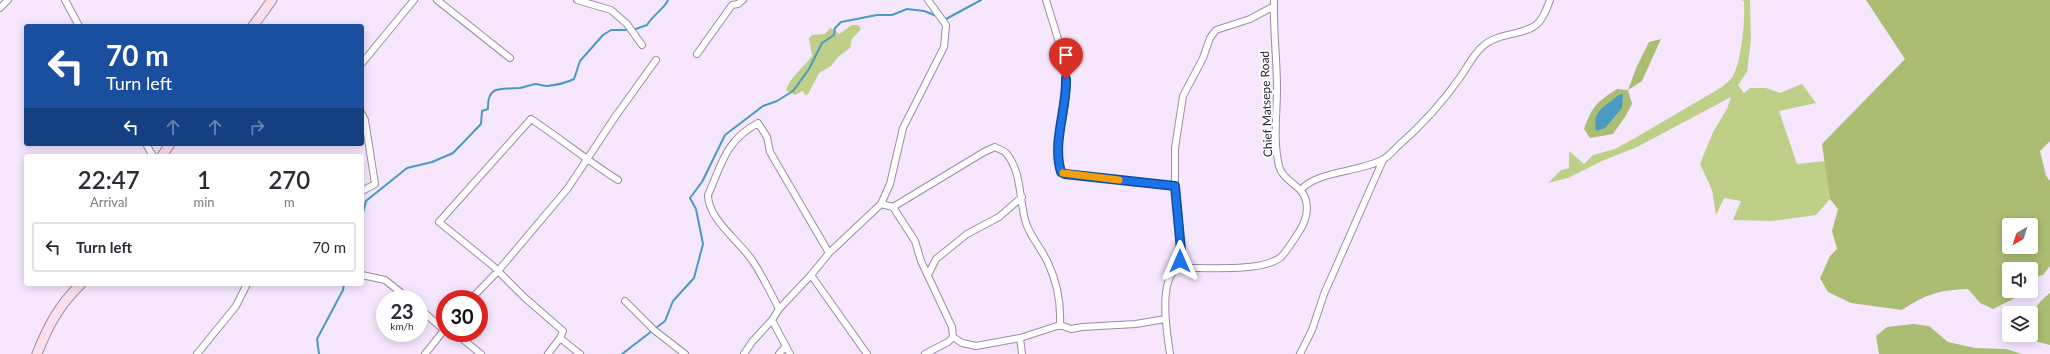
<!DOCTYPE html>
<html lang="en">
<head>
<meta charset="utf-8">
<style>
  body { margin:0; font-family:Lato,sans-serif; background:#f7f7f7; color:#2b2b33; height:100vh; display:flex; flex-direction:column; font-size:15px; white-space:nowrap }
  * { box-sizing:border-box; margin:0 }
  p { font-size:13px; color:#7c7c81 }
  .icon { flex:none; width:22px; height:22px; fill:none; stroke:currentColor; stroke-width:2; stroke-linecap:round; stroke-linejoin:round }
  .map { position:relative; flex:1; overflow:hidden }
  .side { position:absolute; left:24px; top:154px; width:340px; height:132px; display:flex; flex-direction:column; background:#fff; border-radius:4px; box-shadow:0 2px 10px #0003 }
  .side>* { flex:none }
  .guide { position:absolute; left:24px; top:24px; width:340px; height:122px; border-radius:4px; box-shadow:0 2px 10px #0003; background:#1a4fa0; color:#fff; overflow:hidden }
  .needle { width:26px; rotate:219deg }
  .controls { position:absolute; left:2002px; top:218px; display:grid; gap:8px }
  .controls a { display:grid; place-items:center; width:36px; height:36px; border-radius:4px; background:#fff; box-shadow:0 2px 10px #0003; font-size:20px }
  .speed { position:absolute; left:376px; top:290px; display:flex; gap:8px; font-size:20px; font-weight:700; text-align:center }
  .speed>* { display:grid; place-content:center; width:52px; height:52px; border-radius:50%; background:#fff; box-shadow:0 2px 10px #0003; line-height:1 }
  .speed small { font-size:10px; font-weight:400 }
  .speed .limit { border:6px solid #d22; background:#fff; color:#111 }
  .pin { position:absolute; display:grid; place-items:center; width:34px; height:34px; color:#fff; margin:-41px -17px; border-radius:50% 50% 50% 0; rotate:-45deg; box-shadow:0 0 4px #0007 }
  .pin .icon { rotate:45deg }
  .me { position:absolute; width:44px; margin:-22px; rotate:0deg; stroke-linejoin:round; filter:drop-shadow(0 0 3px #0008) }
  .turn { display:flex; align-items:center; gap:14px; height:84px; padding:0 16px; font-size:18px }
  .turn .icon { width:52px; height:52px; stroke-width:2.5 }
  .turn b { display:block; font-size:28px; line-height:34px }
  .lanes { display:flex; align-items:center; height:38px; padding:0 16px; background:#0003; justify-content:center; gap:20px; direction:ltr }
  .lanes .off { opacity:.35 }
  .eta { display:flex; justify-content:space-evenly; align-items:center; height:68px; text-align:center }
  .eta b { font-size:24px; font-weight:600; line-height:28px }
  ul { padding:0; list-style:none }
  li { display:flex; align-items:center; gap:12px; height:50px; margin:0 8px 6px; padding:0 8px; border:2px solid #e1e1e2; border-radius:4px }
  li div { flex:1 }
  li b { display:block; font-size:15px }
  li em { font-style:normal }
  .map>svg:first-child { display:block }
  .green { fill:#becf88 }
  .forest { fill:#abbc73; fill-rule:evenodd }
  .water { fill:#4a9ac2 }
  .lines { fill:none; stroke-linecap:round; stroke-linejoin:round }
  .stream { stroke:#4a9ac2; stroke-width:2 }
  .street-casing { stroke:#9a8da3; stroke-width:8 }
  .secondary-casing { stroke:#9a8da3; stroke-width:11 }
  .street { stroke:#fff; stroke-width:6 }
  .secondary { stroke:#fcdfed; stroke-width:9 }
  .route-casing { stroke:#114b97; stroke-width:10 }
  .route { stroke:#1a73e8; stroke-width:7 }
  .slow { stroke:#f59e0b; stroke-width:7 }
  .labels { text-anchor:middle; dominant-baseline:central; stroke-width:4; stroke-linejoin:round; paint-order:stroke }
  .street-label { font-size:12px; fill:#2b252e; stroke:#fff }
</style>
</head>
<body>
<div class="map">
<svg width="2050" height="354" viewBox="0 0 2050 354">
  <rect width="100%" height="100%" fill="#f6e7ff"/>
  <!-- green -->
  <path class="green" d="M1742,0h8l1,40 -4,32 -9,13 6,8 6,-5h16l14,5 22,-9 14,19 -37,8 18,53 28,-3 5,38 -14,16 -44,6 -39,-1 8,-19 -17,-3 -8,17 -4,-25 -12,-26 13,-32 14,-23 4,-12 -94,50 -35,14 -34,17 -20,5 13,-13 8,-2v-17l15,13 9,-9 22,-6 20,-11 87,-51c3,-3 9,-7 11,-11 9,-17 12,-56 11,-75z
    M852,25h6l3,4 -9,10 -2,9 -12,9 -7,9 -12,7 -11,21 -3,1 -2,-4 -8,4 -9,-5c5,-14 17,-22 26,-34l-3,-18 3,-3 13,-1 5,-6 5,2 4,4z"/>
  <!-- forest -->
  <path class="forest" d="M1866,0h184v141l-10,10 6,25 4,5v85l-7,9 -12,3v-9h-22v22h11l-7,8 -20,10 -13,-6 -12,-14c-28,1 -42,5 -66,21l-51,-7 -23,-11 -8,-14 10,-22 7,-7 -5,-18 6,-22 -8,-10 -8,-55 83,-85zM2009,225h22v22h-22z
    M1661,39l-19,42 -14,9 4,14 -7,13 -12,17 -23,4 -6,-9c8,-23 13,-27 33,-40l11,1 9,-24 12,-24z
    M2050,293v52l-20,-5v-5h1c0,-20 2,-29 19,-42z
    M1913,324l16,2 19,16 27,6 31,1 16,5h-143l-3,-18 11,-9z"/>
  <!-- water -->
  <path class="water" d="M1623,94l-1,14 -17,20 -9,3c-3,-15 2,-21 14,-29 6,-4 6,-7 13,-8z"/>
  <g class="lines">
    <!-- stream -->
    <path class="stream" d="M943,18l3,1 35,-19
      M633,30l14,-5c5,-9 19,-18 21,-25
      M362,217l4,-16 41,-33 25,-6 21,-9 28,-29 1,-13 6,-2c-1,-26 15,-19 32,-21 5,-1 10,-3 15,-4 4,0 8,2 12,2 10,-1 19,-3 27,-7l6,-18 23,-26 8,-5h17
      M319,354l-2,-15 26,-49 1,-6
      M622,354l43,-33 8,-20 21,-23 9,-34 -7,-35 -6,-11 12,-16 23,-47 38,-29 14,-5 16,-10 16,-22 13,-26 12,-8 1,-7 6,-6 36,-7h15l15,-6 17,2 13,5"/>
    <defs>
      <path id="street" d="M65,0l14,26
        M437,0l73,58
        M577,0l34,10 16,14 15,21
        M1046,0c9,30 20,58 20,89 0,28 -14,55 -5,83l4,2 110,12 6,64 -4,18
        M0,8l8,-8
        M697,54l35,-49 6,-1 5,-4
        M362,63l52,-63
        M362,114l3,6 10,64 -13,7
        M146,144l7,12
        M1175,186v-38l8,-52 20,-38 7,-20 6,-8 34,-11 24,-13
        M1301,190c15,-19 59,-18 81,-30 6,-3 11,-9 16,-14 23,-20 45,-44 63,-70 7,-10 12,-21 21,-29 15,-15 42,-11 55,-23 7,-6 10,-16 13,-24
        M881,204l9,-20 13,-56 41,-81 2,-22 -18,-25
        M893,207l91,-55 11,-5c3,2 8,3 11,6 16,18 13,48 20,70 5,15 16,26 22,40 9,19 13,41 12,62
        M362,275l23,5 24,19
        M811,275l56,79
        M928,275l8,-16 31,-25 32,-17 23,-20
        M471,299l27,-28 70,-83 47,-71 41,-57
        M625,301l29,29 31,24
        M419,308l25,22
        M779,309c-8,-16 -16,-32 -25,-46 -13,-21 -46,-43 -46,-68 14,-31 17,-54 50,-72l9,14 3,15 59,101
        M772,320l18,34
        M455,333l26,21
        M953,337l9,6 14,3 44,-8 40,-13 11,4 11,-2 54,-3 29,-5
        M1020,338l2,16
        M197,354l39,-48 11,-22
        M425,354l20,-25
        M548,354l12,-16
        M580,354l-20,-16 3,-7 -39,-34 -31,-31 -54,-44 92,-103c30,20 57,42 87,61
        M744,354l8,-12 20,-22 7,-11 32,-34 18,-22 52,-49 12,3 22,34 6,20 31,66 1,10 -5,5 -23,12
        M779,354l7,-8
        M1170,354c-3,-21 -12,-72 7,-86 24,-1 85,5 104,-11 6,-6 11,-15 16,-22 7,-10 12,-22 9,-34 -3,-16 -23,-19 -27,-35 -6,-25 -2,-53 -2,-78 0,-30 -4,-59 -3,-88
        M1300,354l12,-24 12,-36 59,-134"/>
      <path id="secondary" d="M253,26l19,-26
        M162,156l8,-12
        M37,354c11,-28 22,-49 44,-70"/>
    </defs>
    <!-- street casing -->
    <use href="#street" class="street-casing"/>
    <!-- secondary casing -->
    <use href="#secondary" class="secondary-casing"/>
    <!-- street -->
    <use href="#street" class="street"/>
    <!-- secondary -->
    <use href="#secondary" class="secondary"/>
  </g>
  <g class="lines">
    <defs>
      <path id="route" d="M1066,79c1,30 -14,63 -5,93l4,2 110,12 6,64 -1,11"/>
    </defs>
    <!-- route casing -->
    <use href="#route" class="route-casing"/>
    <!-- route -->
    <use href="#route" class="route"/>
    <!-- slow -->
    <path class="slow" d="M1063,173l56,7"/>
  </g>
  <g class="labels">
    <!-- street labels -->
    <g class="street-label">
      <text transform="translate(1266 104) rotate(-92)">Chief Matsepe Road</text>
    </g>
  </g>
</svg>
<div class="controls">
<a><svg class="needle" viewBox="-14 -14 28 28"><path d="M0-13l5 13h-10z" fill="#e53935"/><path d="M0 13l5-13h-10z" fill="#7c7c81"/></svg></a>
<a><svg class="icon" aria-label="sound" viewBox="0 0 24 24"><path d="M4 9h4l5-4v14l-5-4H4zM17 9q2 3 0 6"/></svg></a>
<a><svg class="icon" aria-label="layers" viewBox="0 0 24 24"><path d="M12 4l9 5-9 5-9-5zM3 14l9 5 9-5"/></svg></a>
</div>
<div class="speed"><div>23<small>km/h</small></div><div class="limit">30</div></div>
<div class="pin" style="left:1066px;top:79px;background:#d93025"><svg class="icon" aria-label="arrive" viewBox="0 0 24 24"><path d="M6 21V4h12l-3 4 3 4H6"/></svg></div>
<svg class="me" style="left:1180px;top:261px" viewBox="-20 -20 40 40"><path d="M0-17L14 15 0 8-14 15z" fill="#1a73e8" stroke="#fff" stroke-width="4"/></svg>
<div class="guide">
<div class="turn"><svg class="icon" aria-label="left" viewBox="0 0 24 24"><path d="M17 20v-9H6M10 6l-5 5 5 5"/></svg><div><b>70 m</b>Turn left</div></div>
<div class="lanes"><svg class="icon" aria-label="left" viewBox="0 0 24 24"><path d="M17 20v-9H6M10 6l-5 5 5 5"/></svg><svg class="icon off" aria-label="ahead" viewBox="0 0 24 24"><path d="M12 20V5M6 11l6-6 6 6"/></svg><svg class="icon off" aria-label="ahead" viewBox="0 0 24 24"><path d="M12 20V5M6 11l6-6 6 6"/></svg><svg class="icon off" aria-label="right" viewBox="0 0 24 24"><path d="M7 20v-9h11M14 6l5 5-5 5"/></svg></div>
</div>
<section class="side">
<div class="eta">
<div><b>22:47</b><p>Arrival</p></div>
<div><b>1</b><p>min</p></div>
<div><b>270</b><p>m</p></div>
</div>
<ul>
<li><svg class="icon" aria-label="left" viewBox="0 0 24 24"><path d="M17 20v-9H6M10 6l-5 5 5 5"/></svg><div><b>Turn left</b></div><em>70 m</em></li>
</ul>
</section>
</div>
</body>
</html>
